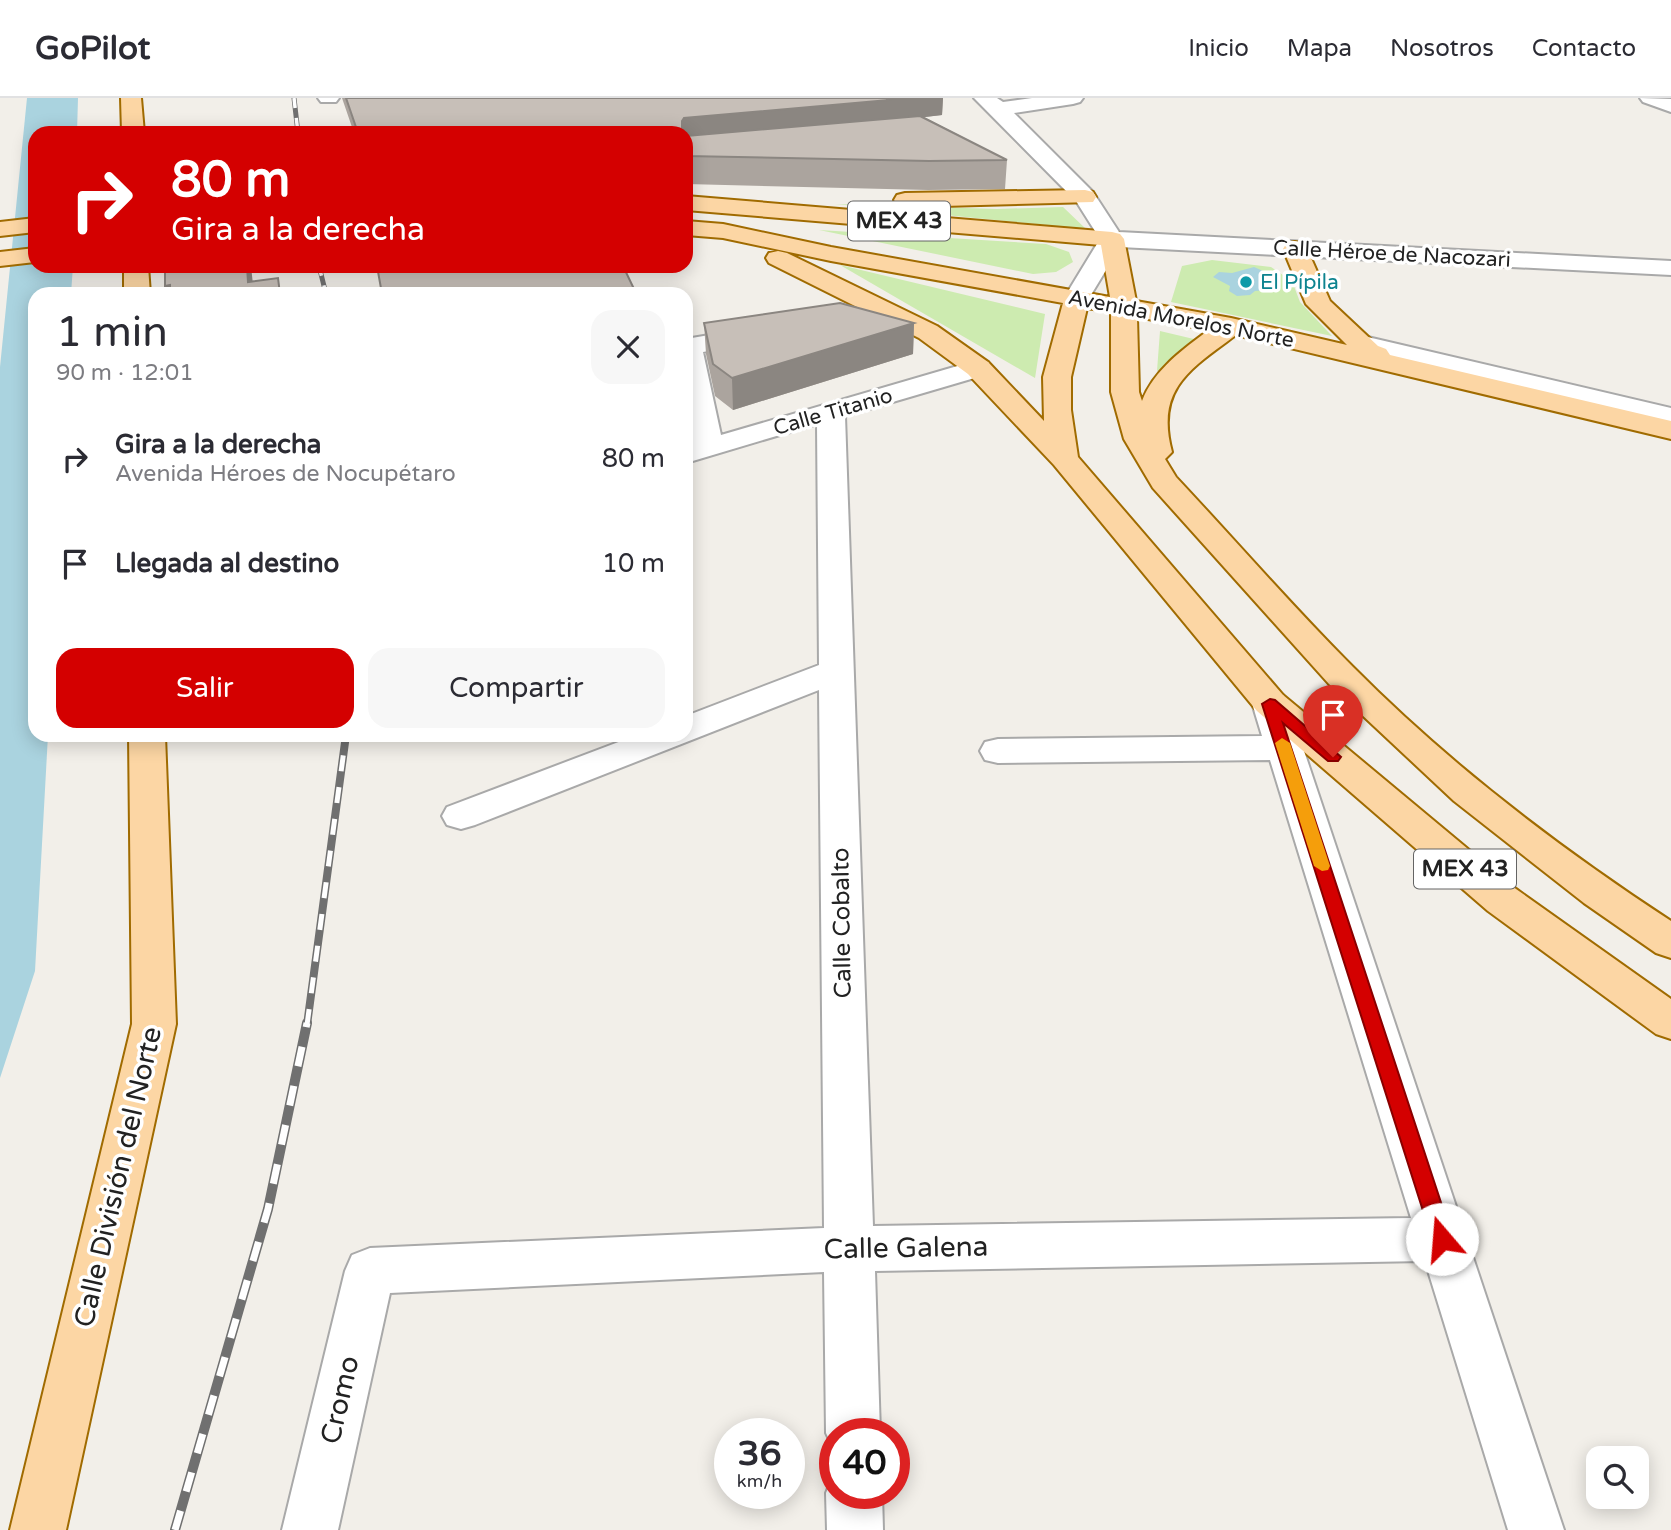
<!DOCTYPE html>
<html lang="es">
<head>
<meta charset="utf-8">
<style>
  body { margin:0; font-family:"Varela Round",sans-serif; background:#f7f7f7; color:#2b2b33; height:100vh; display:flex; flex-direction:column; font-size:26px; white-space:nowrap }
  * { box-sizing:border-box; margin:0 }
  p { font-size:23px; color:#7c7c81 }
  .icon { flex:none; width:38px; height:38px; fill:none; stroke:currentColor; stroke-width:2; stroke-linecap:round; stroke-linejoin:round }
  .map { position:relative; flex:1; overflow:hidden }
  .panel { position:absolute; left:28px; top:189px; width:665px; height:455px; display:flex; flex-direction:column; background:#fff; border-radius:21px; box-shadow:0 4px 18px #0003 }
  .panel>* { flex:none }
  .guide { position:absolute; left:28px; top:28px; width:665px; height:147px; border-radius:21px; box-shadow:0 4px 18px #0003; background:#d40000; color:#fff; overflow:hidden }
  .fabs { position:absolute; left:1586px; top:1348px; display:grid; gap:14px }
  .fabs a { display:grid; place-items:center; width:63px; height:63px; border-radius:14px; background:#fff; box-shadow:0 4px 18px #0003; font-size:35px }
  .speed { position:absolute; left:714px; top:1320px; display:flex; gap:14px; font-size:35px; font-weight:700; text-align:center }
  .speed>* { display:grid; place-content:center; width:91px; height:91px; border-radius:50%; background:#fff; box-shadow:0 4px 18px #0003; line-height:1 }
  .speed small { font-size:18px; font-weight:400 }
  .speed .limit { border:10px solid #d22; background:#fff; color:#111 }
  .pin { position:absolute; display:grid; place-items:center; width:60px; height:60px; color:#fff; margin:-72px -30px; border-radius:50% 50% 50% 0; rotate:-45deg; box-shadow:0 0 7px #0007 }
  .pin .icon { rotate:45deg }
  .me { position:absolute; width:77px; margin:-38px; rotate:342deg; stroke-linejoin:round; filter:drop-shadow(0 0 5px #0008) }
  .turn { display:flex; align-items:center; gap:24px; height:147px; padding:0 28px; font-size:32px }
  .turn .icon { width:91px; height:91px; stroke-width:2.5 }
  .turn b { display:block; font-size:49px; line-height:60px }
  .round { display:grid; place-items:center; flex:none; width:74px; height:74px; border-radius:21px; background:#f7f7f7 }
  .head { display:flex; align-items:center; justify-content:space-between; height:119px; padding:0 28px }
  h1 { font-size:42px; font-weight:600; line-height:52px }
  .primary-button { display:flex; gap:14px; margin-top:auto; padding:14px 28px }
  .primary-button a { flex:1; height:80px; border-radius:21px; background:#d40000; color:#fff; font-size:28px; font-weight:600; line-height:80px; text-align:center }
  .primary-button a+a { background:#f7f7f7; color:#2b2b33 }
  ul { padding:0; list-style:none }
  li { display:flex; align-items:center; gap:21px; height:105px; padding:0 28px }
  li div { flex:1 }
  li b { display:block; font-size:26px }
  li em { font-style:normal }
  header { display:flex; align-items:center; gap:42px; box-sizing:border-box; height:98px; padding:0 35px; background:#fff; border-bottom:2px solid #e1e1e2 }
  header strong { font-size:33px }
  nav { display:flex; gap:38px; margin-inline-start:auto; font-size:24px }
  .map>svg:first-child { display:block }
  .grass { fill:#cdebb0 }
  .water { fill:#aad3df }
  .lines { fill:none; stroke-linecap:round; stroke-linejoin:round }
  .minor-casing { stroke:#a9a9a9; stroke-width:4 }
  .major-casing { stroke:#a06b00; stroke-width:4 }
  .minor { fill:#fff; fill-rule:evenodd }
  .major { fill:#fcd6a4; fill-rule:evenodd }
  .rail-far2-casing { stroke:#707070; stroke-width:5 }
  .rail-far1-casing { stroke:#707070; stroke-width:8 }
  .rail-casing { stroke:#707070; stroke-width:10 }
  .rail-far2 { stroke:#fff; stroke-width:3.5; stroke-dasharray:10; stroke-linecap:butt }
  .rail-far1 { stroke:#fff; stroke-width:5; stroke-dasharray:16; stroke-linecap:butt }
  .rail { stroke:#fff; stroke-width:7; stroke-dasharray:20; stroke-linecap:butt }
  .wall { fill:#aba49e }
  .shaded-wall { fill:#8b8681 }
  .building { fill:#c7bfb8; stroke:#8b8681; stroke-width:2 }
  .route { fill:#d40000; stroke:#8a0000; stroke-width:2 }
  .slow { fill:#f59e0b }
  .culture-dot { fill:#0f9aa8; stroke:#fff; stroke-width:2.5 }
  .labels { text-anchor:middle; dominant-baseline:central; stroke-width:7; stroke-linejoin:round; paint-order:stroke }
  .far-street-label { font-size:21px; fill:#222; stroke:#fff }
  .far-culture-label { font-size:21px; fill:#0d838f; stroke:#fff; text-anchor:start }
  .shield { fill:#fff; stroke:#646464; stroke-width:2 }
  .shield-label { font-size:23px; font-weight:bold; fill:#222 }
  .street-label { font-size:24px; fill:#222; stroke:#fff }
  .near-street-label { font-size:28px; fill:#222; stroke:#fff }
</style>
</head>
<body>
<header>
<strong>GoPilot</strong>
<nav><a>Inicio</a><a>Mapa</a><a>Nosotros</a><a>Contacto</a></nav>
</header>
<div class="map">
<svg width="1671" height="1432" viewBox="0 0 1671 1432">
  <rect width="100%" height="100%" fill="#f2efe9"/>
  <!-- grass -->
  <path class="grass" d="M835,106l162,5 66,-2 23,22z
    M819,132l227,14 23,8 4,10 -17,10 -23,2z
    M1212,162l59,7 21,14 8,21 32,34 -161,-34 11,-36z
    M840,167l205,49 -10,64z
    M1160,233l38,9 -41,31z"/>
  <!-- water -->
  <path class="water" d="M27,0h51l-1,35h-42v133h38l-2,28h-36v441h13l-13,236 -35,107v-711z
    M1254,169l9,4 -1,5 7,1 -2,3 12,4v5l-24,2 -5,4 -13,1 -8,-5 1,-5 -17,-9 6,-5 13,1z"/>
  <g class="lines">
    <defs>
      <path id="minor" d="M318,0h21l-3,4h-15z
        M974,0h23l6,4 29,-4h51l-3,4 -7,2 -59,9 79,79 26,40 552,29v14l-551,-28 -34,56 -9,3 -9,-3 -4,-5 36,-59 -24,-38z
        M1640,0l31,1v13l-28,-10z
        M756,229l9,2 4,6 -4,6 -62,11 18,83 257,-75 10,2 4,6 -4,6 -143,42 28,810 538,-8 -141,-458 -272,3 -13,-3 -5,-9 5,-9 13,-3 264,-3 -10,-33 5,-8 13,-3 13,3 5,8 276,827h-56l-83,-269 -550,10 5,162h-45v19l-9,-19 -2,-161 -434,21 -52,237h-56l63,-259 7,-16 18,-7 454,-20 -5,-538 -344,135 -14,4 -14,-4 -5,-9 5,-9 190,-72h49v-19l133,-51 -2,-241 -131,39v-18l7,-2 -7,-39v-65z
        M1359,237l312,73v18l-321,-77 -4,-6 4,-6z
        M834,1375l1,20h47l1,37h-56l-1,-37z"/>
      <path id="major" d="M121,0h20l3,35h-22z
        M1085,92l8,2 3,5 -3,5 -188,5 -8,-2 -3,-5 3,-5 8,-2z
        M686,98l426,36 8,2 4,5 12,62 95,17 116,27 -41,-41 -23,-55 3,-5 9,-2 9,2 3,5 23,52 48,45 8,3 4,6 281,66v18l-435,-104c-46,34 -81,54 -64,117l-7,7 11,18c59,63 116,129 177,190 95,96 205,180 318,254v37l-15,-5 -72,-50 -130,-102 -125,-117 -176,-196 -29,-49 -13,-47v-80l-24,-4 -16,69v33l7,47 205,238 233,194 155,110v40l-15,-5 -168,-123 -231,-200 -203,-246 -86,-91 -49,-36 -150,-75 -3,-5 3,-5 9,-2 9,2 150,73 51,36 56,59 -1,-44 20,-74 -232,-42 -108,-23 -37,-3v-14l37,3 108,23 279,50 -9,-52 -415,-35zM1137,219l72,13c-26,19 -55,40 -67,71l-3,-9z
        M35,120v14l-35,4v-14z
        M35,150v14l-35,4v-14z
        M124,168h24l2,28h-26z
        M129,637h36l11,289 -110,506h-56l122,-506z"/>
    </defs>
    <!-- minor casing -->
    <use href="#minor" class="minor-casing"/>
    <!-- major casing -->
    <use href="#major" class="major-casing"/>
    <!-- minor -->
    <use href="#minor" class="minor"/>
    <!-- major -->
    <use href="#major" class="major"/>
    <defs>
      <path id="rail-far2" d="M294,0l4,35
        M319,168l7,28"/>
      <path id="rail-far1" d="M307,927l39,-290"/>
      <path id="rail" d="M175,1432l93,-321 39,-186"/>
    </defs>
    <!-- rail-far2 casing -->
    <use href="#rail-far2" class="rail-far2-casing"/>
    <!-- rail-far1 casing -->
    <use href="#rail-far1" class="rail-far1-casing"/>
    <!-- rail casing -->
    <use href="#rail" class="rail-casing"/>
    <!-- rail-far2 -->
    <use href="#rail-far2" class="rail-far2"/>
    <!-- rail-far1 -->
    <use href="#rail-far1" class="rail-far1"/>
    <!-- rail -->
    <use href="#rail" class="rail"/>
  </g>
  <!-- wall -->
  <path class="wall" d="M342,0h601l-1,17 -18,2 83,43 -2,29 -77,1 -242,-6v-51h-332z
    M704,225h210l-1,31 -180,56 -18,-14 -9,-42z"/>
  <!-- shaded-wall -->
  <path class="shaded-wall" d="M880,0h63l-1,17 -256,31v-13h-4v-12l2,-3z
    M247,168h4l3,28 -6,-12z
    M170,187l3,9h-6l-2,-8z
    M635,193v3h-20z
    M914,225l-1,31 -180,56 -1,-32z"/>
  <!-- building -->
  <path class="building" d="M346,0h540l3,2 -205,18 -2,3v12h-324z
    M920,18l87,44 -78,1 -243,-5v-20z
    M165,168h82l1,16 30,-4 2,16h-110v-9l-5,1z
    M377,168h246l12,25 -20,3h-233z
    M840,205l74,20 -182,55 -19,-14 -9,-41z"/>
  <!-- route -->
  <path class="route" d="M1270,601l5,1 66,57 -3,4h-10l-45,-38 170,516 -3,6 -8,3 -7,-3 -3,-6 -170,-535z"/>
  <!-- slow -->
  <path class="slow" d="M1282,640l8,5 40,123 -2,4 -6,1 -8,-5 -39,-123z"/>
  <!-- markers -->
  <circle class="culture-dot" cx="1246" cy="184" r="7"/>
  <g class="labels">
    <!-- far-street labels -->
    <g class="far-street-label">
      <text transform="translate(1392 156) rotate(3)">Calle Héroe de Nacozari</text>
      <text transform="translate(1181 221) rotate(11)">Avenida Morelos Norte</text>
      <text transform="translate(833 314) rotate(-16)">Calle Titanio</text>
    </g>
    <!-- far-culture labels -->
    <g class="far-culture-label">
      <text x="1260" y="184">El Pípila</text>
    </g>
    <!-- shield labels -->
    <g class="shield">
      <rect x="848" y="103.5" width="102" height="39" rx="5"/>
      <rect x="1414" y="751.5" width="102" height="39" rx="5"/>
    </g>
    <g class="shield-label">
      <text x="899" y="123">MEX 43</text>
      <text x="1465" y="771">MEX 43</text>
    </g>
    <!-- street labels -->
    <g class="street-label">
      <text transform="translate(842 825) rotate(-91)">Calle Cobalto</text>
    </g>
    <!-- near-street labels -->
    <g class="near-street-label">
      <text transform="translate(118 1079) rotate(-77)">Calle División del Norte</text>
      <text transform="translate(906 1150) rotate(-1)">Calle Galena</text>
      <text transform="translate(340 1302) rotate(-77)">Cromo</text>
    </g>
  </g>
</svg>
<div class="fabs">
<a><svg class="icon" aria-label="search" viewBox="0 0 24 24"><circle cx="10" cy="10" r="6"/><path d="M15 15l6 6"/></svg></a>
</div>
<div class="speed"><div>36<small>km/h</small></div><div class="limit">40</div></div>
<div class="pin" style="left:1333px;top:659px;background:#d93025"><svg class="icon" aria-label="arrive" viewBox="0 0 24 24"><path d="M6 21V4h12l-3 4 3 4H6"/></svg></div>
<svg class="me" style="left:1442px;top:1141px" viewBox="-20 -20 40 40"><circle r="19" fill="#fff"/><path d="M0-13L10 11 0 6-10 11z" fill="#d40000"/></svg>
<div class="guide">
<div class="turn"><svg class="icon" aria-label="right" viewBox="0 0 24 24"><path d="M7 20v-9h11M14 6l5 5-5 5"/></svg><div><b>80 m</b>Gira a la derecha</div></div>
</div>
<section class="panel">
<div class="head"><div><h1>1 min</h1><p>90 m · 12:01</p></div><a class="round"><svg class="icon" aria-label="close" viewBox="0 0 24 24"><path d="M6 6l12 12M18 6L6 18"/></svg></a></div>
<ul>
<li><svg class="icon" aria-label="right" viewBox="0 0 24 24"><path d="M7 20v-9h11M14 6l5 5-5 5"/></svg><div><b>Gira a la derecha</b><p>Avenida Héroes de Nocupétaro</p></div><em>80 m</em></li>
<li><svg class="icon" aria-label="arrive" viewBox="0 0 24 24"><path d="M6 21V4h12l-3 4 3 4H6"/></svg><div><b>Llegada al destino</b></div><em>10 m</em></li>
</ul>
<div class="primary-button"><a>Salir</a><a>Compartir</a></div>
</section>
</div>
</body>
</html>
